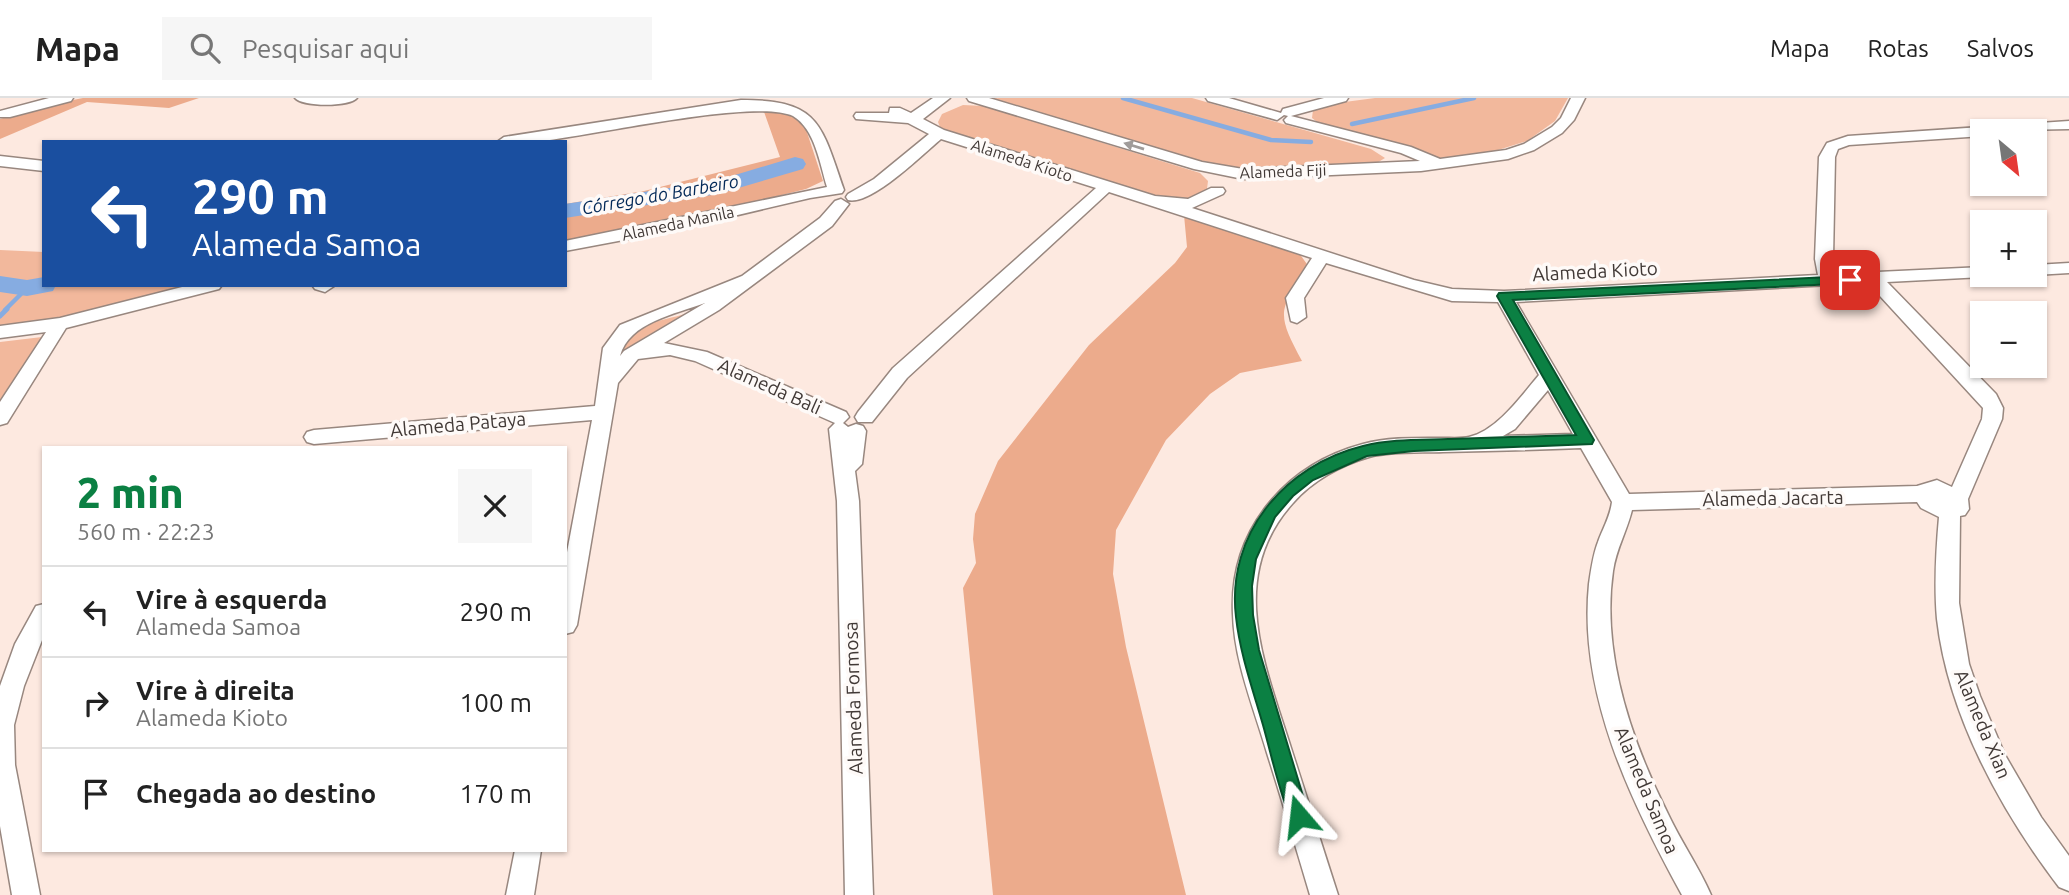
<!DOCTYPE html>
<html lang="pt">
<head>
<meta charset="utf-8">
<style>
  body { margin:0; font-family:Ubuntu,sans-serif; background:#f6f6f6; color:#222; height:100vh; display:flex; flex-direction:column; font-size:26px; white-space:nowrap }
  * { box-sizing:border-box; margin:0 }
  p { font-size:23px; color:#767676 }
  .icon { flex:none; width:38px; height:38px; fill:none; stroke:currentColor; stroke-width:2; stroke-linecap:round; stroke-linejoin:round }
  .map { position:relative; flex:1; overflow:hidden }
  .side { position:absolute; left:42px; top:348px; width:525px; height:406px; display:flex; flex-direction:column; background:#fff; border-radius:0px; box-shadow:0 2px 5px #0004 }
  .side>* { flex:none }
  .top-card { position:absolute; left:42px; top:42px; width:525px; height:147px; border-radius:0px; box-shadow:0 2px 5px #0004; background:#1a4fa0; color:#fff; overflow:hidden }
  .needle { width:46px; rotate:151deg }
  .tools { position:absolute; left:1970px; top:21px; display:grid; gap:14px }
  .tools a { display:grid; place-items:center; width:77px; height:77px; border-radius:0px; background:#fff; box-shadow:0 2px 5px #0004; font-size:35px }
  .pin { position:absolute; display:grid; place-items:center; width:60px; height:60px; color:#fff; margin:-30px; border-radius:14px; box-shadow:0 4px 10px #0006 }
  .me { position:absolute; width:77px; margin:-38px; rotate:343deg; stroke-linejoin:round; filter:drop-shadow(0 0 5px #0008) }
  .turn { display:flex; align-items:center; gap:24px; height:147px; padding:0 35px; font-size:32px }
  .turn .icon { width:91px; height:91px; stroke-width:2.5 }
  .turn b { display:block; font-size:49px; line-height:60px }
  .round { display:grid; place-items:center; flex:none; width:74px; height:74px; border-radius:0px; background:#f6f6f6 }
  .head { display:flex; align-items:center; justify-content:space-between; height:119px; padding:0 35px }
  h1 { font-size:42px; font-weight:800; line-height:52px; color:#0b8043 }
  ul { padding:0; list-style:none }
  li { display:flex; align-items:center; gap:21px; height:91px; padding:0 35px; border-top:2px solid #e0e0e0 }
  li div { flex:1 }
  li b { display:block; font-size:26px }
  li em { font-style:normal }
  header { display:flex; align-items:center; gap:42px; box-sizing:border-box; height:98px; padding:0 35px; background:#fff; border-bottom:2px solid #e0e0e0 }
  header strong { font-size:33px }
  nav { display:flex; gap:38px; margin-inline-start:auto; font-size:24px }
  .search { width:490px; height:63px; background:#f6f6f6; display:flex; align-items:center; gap:18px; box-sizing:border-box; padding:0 24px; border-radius:0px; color:#767676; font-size:26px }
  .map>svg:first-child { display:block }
  .green { fill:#f2b89c }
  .forest { fill:#ecab8c }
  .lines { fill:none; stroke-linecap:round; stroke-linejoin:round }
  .stream-far1 { stroke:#86ace1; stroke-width:4.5 }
  .stream { stroke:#86ace1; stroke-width:5 }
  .river { fill:#86ace1; fill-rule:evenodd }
  .minor-casing { stroke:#98877f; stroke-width:3 }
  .major-casing { stroke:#98877f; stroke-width:3 }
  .minor { fill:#fff; fill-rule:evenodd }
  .major { fill:#fff; fill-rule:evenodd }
  .oneway { fill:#a09c9a }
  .route { fill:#0b8043; stroke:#07532c; stroke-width:2 }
  .labels { text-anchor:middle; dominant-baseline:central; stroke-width:7; stroke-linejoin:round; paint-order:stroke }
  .far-street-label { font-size:16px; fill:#413936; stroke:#fefaf8 }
  .far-water-label { font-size:18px; font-style:italic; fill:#032958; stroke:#fefaf8 }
  .street-label { font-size:19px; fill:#413936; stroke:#fefaf8 }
</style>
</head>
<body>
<header>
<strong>Mapa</strong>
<div class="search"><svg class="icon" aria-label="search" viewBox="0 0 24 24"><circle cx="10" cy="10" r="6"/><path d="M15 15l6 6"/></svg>Pesquisar aqui</div>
<nav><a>Mapa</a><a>Rotas</a><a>Salvos</a></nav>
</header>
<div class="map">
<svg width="2069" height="797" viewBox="0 0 2069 797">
  <rect width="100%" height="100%" fill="#fde9e0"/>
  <!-- green -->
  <path class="green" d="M981,0h211l179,51 14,9 -10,6 -112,6 -39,-1z
    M1375,0h193l-13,23 -28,20 -45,14 -39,4 -122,-34 -9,-7 1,-8 9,-5z
    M963,7l21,1 216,67 8,8 -1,8 -16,10 -13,3 -237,-72 -3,-8 4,-8z
    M0,152l44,2v33h148l-123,32 -69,10z
    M685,216l-10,9 -50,27 -2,-2c8,-25 39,-27 62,-34z
    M42,239l-42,63v-58z"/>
  <!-- forest -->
  <path class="forest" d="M83,0h116l-30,10 -82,-6 -87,37v-20l38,-12z
    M763,11l39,8 21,64 -17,8 -68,17 -173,36v-38l79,-13 136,-34z
    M1184,117l115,38 10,14c-31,43 -33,46 -7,94l-62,12 -30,21 -44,46 -50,90 -3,44 13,73 60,248h-193l-30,-307 13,-25 -3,-24 2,-25 23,-53 91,-116 86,-82 12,-16z"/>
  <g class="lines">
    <!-- stream-far1 -->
    <path class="stream-far1" d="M1123,0l148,42 40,2
      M1352,26l122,-26
      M5,212l22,-22"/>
    <!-- stream -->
    <path class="stream" d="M0,218l7,-7"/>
    <!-- river -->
    <path class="river" d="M795,59l8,2 3,5 -3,5 -85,25 -153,24v-14l150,-23z
      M0,178l27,4 17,-3v8h12l-3,6 -26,5 -27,-4z"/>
    <defs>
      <path id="minor" d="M49,0h24l-2,3 -61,16h-10v-6z
        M933,0h17l-27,21 21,11 211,66 33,3 23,-11h12l2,3 -2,3 -31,14 222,72 38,9 52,2 314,-16 -3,-16 4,-102 8,-14 21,-7 221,-15v8l-86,2v5l-134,9 -11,4 -3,8 -2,102 2,15 148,-7v8h7l-7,2 -96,5 109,112 7,14 -1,11 -34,80 1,10 -4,6 -5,1 -1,87 10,61 11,32 25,59 36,62 28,39v35l-10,-4c-58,-76 -111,-172 -122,-268 -3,-34 -1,-68 2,-102l-18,-9 -4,-6 -285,8c-5,21 -16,39 -19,61 -12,82 19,171 55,243 13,28 31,53 43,81h-29c-51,-93 -104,-202 -93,-311 2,-14 4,-29 9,-42 5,-14 12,-25 14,-40l-31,-54c-46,2 -92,3 -138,4 -24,1 -50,-1 -74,5 -28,8 -57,24 -76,46 -67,74 -28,162 -2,245 16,49 31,98 47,147h-28c-14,-47 -28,-95 -43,-142 -13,-45 -33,-92 -34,-139 -4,-83 51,-149 130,-170 26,-7 53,-6 80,-6 8,0 18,1 26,-1 28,-6 53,-42 70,-62l-41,-73 -46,-1 -126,-38 -22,35 2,19 -9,6 -6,-2 -5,-23 26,-40 -203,-66 -202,186 -35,44h-14l-3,-5 3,-5 35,-44 203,-180 -155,-49c-18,15 -70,67 -93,61l-2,-3 2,-3 26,-15 55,-45 -21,-11 -52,-4 -2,-3 2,-3h33l1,-5h10l11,5zM1868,185l115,125 -1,11 -30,68 -15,-7 -20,6 -288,8 -113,-192zM1548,292l25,44 -70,2 12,-7z
        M967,0h22l213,64 41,7 177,-8 -19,-8 -115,-30 -2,-3 4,-4 -4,-1 -7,5 -69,-19 -2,-3h23l52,15 2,-4 41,-11h24l-2,3 -55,15 120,31 29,12 66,-9 18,-6 28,-17 9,-9 10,-20h14l-11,22 -12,13 -28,17 -26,9 -87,12 -178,8 -49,-10 -225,-68z
        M741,2c78,0 80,23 103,90l-2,3 -32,5 -144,34 -101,19v-10l262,-54c-7,-23 -12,-58 -34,-71 -40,-18 -205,21 -259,26 -12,1 -25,0 -37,0l7,-5z
        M0,58l44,5v10l-44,-5z
        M841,101l8,5 -17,22 -113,84 -55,33 43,9 139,60 3,5 -6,6 5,4 8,-3 7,2 3,5 -4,33 -7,7 4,30 14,394h-28l-8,-394 -8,-72 6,-6 -140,-62 -25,-6 -32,4 -20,24 -41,242 -4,7 -8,2v-71l27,-143 -278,24 -7,-2 -3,-5 3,-5 7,-2 281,-24 8,-58 17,-23 122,-49 78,-58 15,-17zM705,205l-81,48 -4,5c9,-34 56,-42 85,-53z
        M2069,165v10l-34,2h-2h2v-10z
        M190,187h32l-3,4 -153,39 -59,95 -7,2v-23l46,-70 -46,6v-12l60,-8z
        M312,187h21l1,1 -9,6 -10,-3z
        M44,506v31l-20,51 -10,39 1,40 25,130h-28l-12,-69v-140l15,-42 21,-38z
        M515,752h26l-7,45h-28z"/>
      <path id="major" d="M295,0h62c-8,9 -54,9 -62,0z"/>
    </defs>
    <!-- minor casing -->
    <use href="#minor" class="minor-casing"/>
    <!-- major casing -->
    <use href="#major" class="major-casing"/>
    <!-- minor -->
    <use href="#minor" class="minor"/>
    <!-- major -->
    <use href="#major" class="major"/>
  </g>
  <!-- one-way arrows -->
  <defs><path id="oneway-solid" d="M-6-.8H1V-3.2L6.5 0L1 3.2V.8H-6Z" transform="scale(1.75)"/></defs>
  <use class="oneway" href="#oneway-solid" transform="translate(1134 48) rotate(-163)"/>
  <!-- route -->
  <path class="route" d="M1850,178l7,4 -2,3 -342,17 81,140 -2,4 -178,7 -47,5 -54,24 -20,16 -18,21 -19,42 -4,27 1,29 6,35 50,166 -3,6 -7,3 -7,-3c-13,-30 -20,-65 -29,-97 -10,-35 -23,-71 -27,-108 -10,-83 49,-152 127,-171 27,-7 58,-6 85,-7 43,-1 86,-3 128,-4l-79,-139 2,-3z"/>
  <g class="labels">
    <!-- far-street labels -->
    <g class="far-street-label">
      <text transform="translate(1022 62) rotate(18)">Alameda Kioto</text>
      <text transform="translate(1283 73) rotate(-2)">Alameda Fiji</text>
      <text transform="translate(678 125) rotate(-12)">Alameda Manila</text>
    </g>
    <!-- far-water labels -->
    <g class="far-water-label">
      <text transform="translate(660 96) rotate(-10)">Córrego do Barbeiro</text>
    </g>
    <!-- street labels -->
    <g class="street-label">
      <text transform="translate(1595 173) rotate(-3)">Alameda Kioto</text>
      <text transform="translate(770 288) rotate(24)">Alameda Bali</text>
      <text transform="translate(458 326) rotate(-5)">Alameda Pataya</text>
      <text transform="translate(1773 400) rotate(-1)">Alameda Jacarta</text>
      <text transform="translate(853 600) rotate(-92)">Alameda Formosa</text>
      <text transform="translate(1983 626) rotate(67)">Alameda Xian</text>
      <text transform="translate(1647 692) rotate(67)">Alameda Samoa</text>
    </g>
  </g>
</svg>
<div class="tools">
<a><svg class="needle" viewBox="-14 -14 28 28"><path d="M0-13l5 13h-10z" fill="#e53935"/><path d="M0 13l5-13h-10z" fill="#767676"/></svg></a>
<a>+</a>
<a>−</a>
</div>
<div class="pin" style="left:1850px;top:182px;background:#d93025"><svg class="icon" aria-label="arrive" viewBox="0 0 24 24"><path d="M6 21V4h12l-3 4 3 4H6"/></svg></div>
<svg class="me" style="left:1299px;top:718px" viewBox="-20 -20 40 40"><path d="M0-17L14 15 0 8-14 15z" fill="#0b8043" stroke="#fff" stroke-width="4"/></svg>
<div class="top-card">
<div class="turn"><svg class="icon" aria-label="left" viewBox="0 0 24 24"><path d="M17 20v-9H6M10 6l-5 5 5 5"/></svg><div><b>290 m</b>Alameda Samoa</div></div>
</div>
<section class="side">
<div class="head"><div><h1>2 min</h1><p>560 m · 22:23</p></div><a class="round"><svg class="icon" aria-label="close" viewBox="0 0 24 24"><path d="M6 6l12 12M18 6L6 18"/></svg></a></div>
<ul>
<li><svg class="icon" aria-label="left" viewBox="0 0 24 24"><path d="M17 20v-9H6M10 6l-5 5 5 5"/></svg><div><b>Vire à esquerda</b><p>Alameda Samoa</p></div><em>290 m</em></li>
<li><svg class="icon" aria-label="right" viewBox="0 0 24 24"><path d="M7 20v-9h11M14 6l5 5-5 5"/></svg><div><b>Vire à direita</b><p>Alameda Kioto</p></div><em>100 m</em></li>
<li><svg class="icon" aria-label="arrive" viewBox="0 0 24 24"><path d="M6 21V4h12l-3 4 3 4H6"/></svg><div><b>Chegada ao destino</b></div><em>170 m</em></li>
</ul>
</section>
</div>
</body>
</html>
